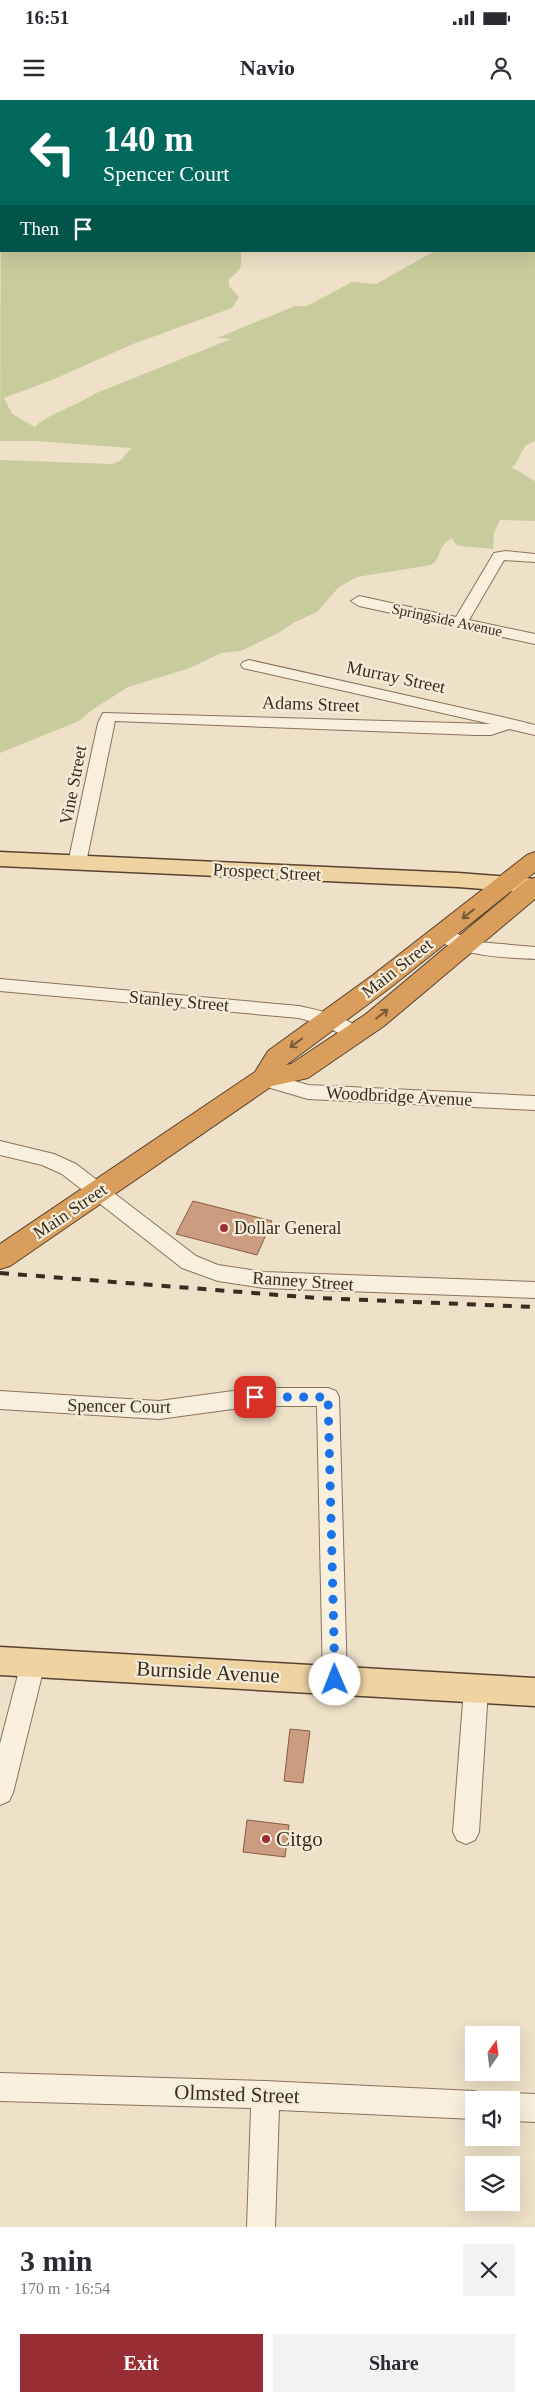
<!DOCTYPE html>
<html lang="en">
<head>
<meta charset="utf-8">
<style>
  body { margin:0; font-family:"Times New Roman",serif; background:#f2f2f3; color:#2b2b33; height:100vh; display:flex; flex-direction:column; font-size:19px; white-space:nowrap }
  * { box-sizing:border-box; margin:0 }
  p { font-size:16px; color:#7c7c81 }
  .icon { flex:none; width:28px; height:28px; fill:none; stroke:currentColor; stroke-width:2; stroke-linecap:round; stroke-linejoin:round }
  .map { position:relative; height:2127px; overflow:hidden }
  .details { display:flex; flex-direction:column; background:#fff; flex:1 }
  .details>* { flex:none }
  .top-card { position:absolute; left:0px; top:0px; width:535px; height:152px; box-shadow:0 5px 20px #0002; background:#00695c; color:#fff; overflow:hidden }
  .needle { width:32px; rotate:14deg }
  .fabs { position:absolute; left:465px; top:1926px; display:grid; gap:10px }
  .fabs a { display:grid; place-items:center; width:55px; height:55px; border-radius:0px; background:#fff; box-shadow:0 5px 20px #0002; font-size:25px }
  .pin { position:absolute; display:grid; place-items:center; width:42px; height:42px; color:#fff; margin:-21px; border-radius:10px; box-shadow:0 2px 8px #0006 }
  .me { position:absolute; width:55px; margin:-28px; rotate:359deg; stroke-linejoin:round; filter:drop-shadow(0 0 4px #0008) }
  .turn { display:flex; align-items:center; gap:18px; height:105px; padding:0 20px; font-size:22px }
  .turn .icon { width:65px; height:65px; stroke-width:2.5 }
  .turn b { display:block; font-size:35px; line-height:42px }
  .then { display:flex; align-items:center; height:48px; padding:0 20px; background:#0003; gap:10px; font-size:19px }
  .round { display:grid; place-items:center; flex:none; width:52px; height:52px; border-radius:0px; background:#f2f2f3 }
  .overview { display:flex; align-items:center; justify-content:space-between; height:85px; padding:0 20px }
  h1 { font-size:30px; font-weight:600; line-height:38px }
  .primary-button { display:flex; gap:10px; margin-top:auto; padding:10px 20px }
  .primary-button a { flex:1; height:58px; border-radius:0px; background:#982e33; color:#fff; font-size:20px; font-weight:600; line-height:58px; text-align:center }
  .primary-button a+a { background:#f2f2f3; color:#2b2b33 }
  .status { display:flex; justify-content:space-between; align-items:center; height:35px; padding:0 25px; background:#fff; direction:ltr }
  .status svg { height:14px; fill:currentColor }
  header { display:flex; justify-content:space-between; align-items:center; height:65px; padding:0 20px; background:#fff; font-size:22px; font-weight:600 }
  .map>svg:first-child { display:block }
  .green { fill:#c8cc9c }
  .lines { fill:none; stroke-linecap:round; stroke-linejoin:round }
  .river { stroke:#a9c2ba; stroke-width:25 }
  .building { fill:#cb9c7f; stroke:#895c43 }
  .minor-casing { stroke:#8a735d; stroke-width:2 }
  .major-casing { stroke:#584231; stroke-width:3 }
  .highway-casing { stroke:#584231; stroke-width:2 }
  .minor { fill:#f8efdc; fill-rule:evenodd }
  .major { fill:#efd4a2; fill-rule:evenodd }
  .highway { fill:#da9e5c; fill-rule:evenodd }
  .rail { stroke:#3b2c21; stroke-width:4; stroke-dasharray:9 9; stroke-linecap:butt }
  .oneway { stroke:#7b5a39 }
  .route { stroke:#1a73e8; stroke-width:9; stroke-dasharray:0 16.2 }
  .poi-dot { fill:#982e33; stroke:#f5ecd8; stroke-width:2 }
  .labels { text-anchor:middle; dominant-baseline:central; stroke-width:4.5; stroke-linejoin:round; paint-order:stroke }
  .far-street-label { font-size:15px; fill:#3b2c21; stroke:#f5ecd8 }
  .street-label { font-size:18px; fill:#3b2c21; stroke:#f5ecd8 }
  .poi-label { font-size:18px; fill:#3b2c21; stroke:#f5ecd8; text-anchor:start }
  .near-street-label { font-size:21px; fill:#3b2c21; stroke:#f5ecd8 }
  .near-poi-label { font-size:21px; fill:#3b2c21; stroke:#f5ecd8; text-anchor:start }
</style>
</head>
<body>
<div class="status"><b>16:51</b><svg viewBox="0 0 49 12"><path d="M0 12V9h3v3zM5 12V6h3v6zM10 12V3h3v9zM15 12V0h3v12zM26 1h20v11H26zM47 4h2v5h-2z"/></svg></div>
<header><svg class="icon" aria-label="menu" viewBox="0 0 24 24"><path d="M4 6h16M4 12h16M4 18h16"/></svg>Navio<svg class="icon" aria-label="person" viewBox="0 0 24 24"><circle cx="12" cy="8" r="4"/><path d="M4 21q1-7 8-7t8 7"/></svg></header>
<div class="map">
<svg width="535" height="2127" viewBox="0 0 535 2127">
  <rect width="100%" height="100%" fill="#eee1c8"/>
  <!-- green -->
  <path class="green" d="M64,0h471v52l-1,-51h-472z
    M1,80v71h240c0,19 2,15 -12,29v6l10,11 -7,11 -99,36 -81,36 -48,18 8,16 23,13c9,-11 45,-23 59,-33l137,-55 -14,-1 78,-32h12l45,-24 24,2 59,-33h99l1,-57v247l-10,5 -10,19 -4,2 24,14v40l-35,-1 -6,13 -1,16 -32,-3 -5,-1 -4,-7c-16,9 -9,19 -21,27l-74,12 -18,10 -22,25 -22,10 -17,11 -37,18 -20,2 -31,15 -62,19 -36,23 -13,11 -79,32v-293l112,4 8,-3 11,-13 -97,-7h-34z"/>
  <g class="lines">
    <!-- river -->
    <path class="river" d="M138,1l3,-1"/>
  </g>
  <!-- building -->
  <path class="building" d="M193,1101l79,20 -15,34 -81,-21z
    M290,1629l20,2 -7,52 -19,-2z
    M247,1720l42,5 -4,32 -42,-5z"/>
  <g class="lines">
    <defs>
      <path id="minor" d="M506,451l29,3v8l-31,-2 -35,60 66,14v10l-176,-38 -8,-5 8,-5 97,21 38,-64z
        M249,560l266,60 20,5v10l-26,-6 -18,6h-15l-361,-14 -29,142 -3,4h-12l-3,-4 30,-140 5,-10 388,11 -248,-56 -2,-3 2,-3z
        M442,828l36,14 57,5v12c-24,-1 -88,-3 -102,-25l3,-4z
        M0,879l299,27c18,4 54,11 64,28l-2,5 -7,2 -31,-16 -24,-7 -299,-27z
        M264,972l44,13 227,11v14l-227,-11 -51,-15 -3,-5 3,-5z
        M0,1041l54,13 22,10 120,92 22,9 46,7 271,10v16l-271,-10 -46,-7 -36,-13 -120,-94 -20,-9 -42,-10z
        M255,1288h73l8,3 3,6 8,283 -3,8 -9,3 -9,-3 -3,-8 -6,-274h-62l-96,13 -159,-10v-18l159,10z
        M33,1552l9,3 3,8 -32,130 -4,8 -9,4v-61l21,-81 3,-8z
        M476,1578l9,3 3,8 -9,143 -4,8 -9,4 -9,-4 -4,-8 11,-143 3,-8z
        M0,1973l265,8 209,10 10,4 2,5h-12v19l-195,-9 -4,117h-28l4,-119 -251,-7z
        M511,1993l24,1v28l-24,-1v-21h-11l1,-3z"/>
      <path id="major" d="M0,752l458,21 77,6v14l-77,-6 -458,-21z
        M0,1547l535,31v28l-535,-31z"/>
      <path id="highway" d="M535,752v20l-144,115 -105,78 5,-1 75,-50 160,-134 9,-2v21l-151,127 -76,52 -36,8 -262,180 -10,3v-25l255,-172 13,-21 105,-76 154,-120z"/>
    </defs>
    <!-- minor casing -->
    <use href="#minor" class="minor-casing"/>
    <!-- major casing -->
    <use href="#major" class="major-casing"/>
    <!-- highway casing -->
    <use href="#highway" class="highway-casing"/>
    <!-- minor -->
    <use href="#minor" class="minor"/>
    <!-- major -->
    <use href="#major" class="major"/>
    <!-- highway -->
    <use href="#highway" class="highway"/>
    <!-- rail -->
    <path class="rail" d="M0,1173l317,25 218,9"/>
  </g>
  <!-- one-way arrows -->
  <defs><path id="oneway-shaft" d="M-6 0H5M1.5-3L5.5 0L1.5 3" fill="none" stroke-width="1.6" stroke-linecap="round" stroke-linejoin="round" transform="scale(1.25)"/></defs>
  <g class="oneway">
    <use href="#oneway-shaft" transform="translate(468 814) rotate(142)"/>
    <use href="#oneway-shaft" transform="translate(382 914) rotate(-38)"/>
    <use href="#oneway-shaft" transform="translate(296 943) rotate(144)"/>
  </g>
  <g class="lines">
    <!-- route -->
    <path class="route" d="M255,1297h73l7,283"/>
  </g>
  <!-- markers -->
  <g class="poi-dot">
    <circle cx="224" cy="1128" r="5"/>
    <circle cx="266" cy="1739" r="5"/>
  </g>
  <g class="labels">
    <!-- far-street labels -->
    <g class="far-street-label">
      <text transform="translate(447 520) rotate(12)">Springside Avenue</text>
    </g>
    <!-- street labels -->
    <g class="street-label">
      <text transform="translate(396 577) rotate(12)">Murray Street</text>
      <text transform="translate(311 604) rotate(2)">Adams Street</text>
      <text transform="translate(73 685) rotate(-79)">Vine Street</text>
      <text transform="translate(267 772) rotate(3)">Prospect Street</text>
      <text transform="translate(397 868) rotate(-38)">Main Street</text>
      <text transform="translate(179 901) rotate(5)">Stanley Street</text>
      <text transform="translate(399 996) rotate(3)">Woodbridge Avenue</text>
      <text transform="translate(70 1111) rotate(-34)">Main Street</text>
      <text transform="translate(303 1181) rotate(4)">Ranney Street</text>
      <text transform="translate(119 1306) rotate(1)">Spencer Court</text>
    </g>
    <!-- poi labels -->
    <g class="poi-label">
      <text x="234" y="1128">Dollar General</text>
    </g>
    <!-- near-street labels -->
    <g class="near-street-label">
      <text transform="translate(208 1572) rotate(3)">Burnside Avenue</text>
      <text transform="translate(237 1994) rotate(2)">Olmsted Street</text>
    </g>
    <!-- near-poi labels -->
    <g class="near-poi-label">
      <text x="276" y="1739">Citgo</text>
    </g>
  </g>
</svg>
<div class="fabs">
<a><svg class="needle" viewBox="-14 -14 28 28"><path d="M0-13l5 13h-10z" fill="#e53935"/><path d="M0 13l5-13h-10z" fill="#7c7c81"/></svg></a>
<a><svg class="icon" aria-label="sound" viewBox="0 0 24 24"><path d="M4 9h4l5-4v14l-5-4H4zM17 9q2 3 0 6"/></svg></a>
<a><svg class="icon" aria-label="layers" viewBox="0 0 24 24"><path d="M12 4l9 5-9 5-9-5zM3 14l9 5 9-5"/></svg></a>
</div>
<div class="pin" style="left:255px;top:1297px;background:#d93025"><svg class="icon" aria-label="arrive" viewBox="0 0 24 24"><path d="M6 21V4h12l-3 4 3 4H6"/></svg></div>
<svg class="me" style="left:335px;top:1580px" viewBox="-20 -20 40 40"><circle r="19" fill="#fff"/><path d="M0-13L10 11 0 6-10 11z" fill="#1a73e8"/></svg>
<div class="top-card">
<div class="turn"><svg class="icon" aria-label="left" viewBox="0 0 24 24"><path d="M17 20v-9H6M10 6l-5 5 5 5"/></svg><div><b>140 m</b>Spencer Court</div></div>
<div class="then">Then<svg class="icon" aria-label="arrive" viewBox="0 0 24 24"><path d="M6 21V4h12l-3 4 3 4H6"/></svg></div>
</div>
</div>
<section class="details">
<div class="overview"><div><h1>3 min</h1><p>170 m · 16:54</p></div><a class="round"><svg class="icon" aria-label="close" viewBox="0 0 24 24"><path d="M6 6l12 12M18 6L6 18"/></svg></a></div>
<div class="primary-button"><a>Exit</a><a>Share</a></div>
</section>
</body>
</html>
